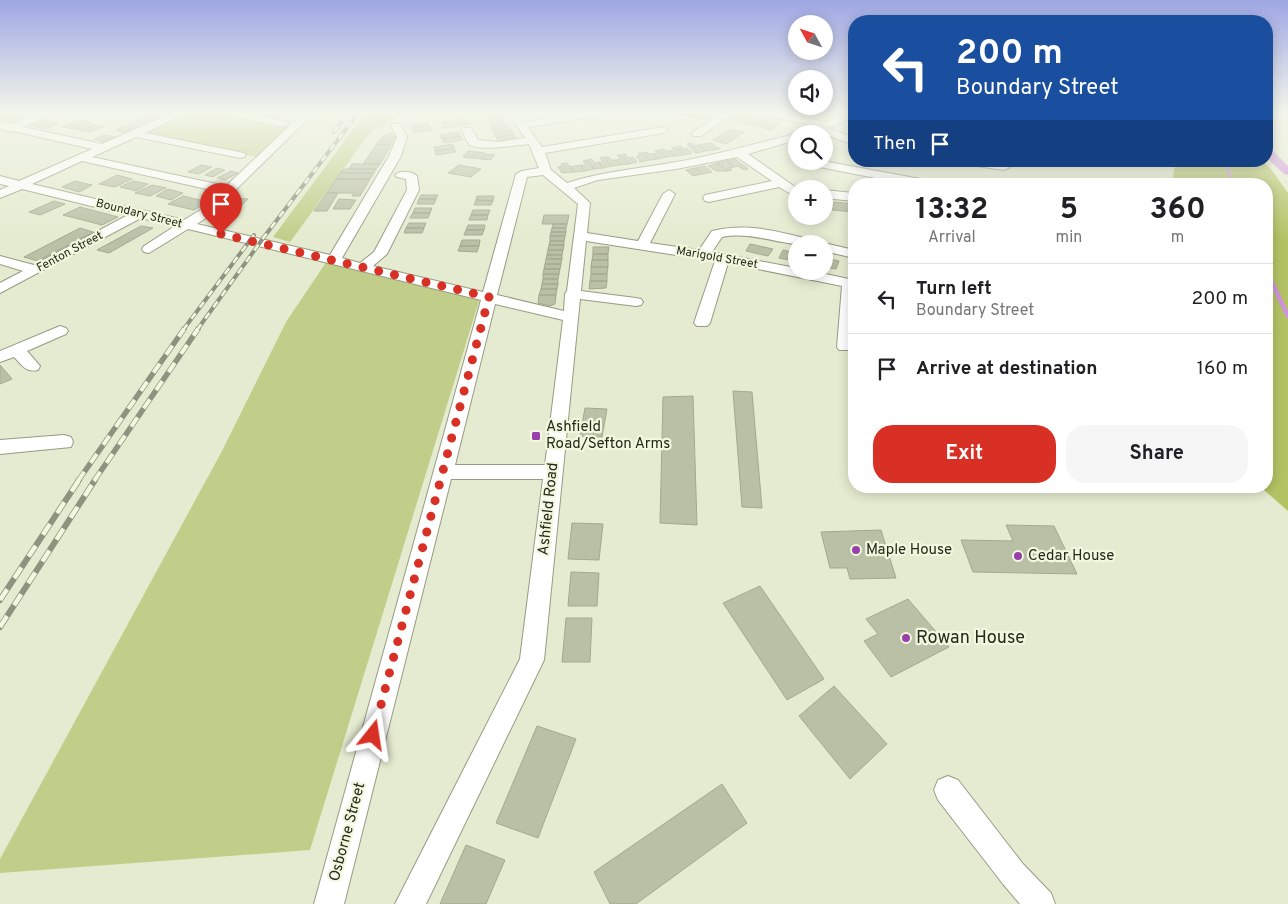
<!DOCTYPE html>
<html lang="en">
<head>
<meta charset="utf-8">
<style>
  body { margin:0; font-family:Overpass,sans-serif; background:#f6f6f6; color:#202124; height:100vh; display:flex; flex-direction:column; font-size:19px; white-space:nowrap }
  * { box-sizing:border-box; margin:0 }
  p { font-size:16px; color:#757577 }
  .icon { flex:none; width:28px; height:28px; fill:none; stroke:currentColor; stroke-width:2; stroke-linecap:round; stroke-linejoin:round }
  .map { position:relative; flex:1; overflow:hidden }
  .drawer { position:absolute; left:848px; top:178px; width:425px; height:315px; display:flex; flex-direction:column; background:#fff; border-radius:20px; box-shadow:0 2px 12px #0003 }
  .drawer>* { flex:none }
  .hud { position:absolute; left:848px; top:15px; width:425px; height:152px; border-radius:20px; box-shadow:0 2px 12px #0003; background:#1a4fa0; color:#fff; overflow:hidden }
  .needle { width:32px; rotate:310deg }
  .fabs { position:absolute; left:788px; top:15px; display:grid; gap:10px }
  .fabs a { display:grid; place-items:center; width:45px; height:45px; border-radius:50%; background:#fff; box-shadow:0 2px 12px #0003; font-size:25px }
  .pin { position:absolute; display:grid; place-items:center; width:42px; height:42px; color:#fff; margin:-51px -21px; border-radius:50% 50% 50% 0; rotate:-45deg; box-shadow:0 0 5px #0007 }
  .pin .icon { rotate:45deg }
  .me { position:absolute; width:55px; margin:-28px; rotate:15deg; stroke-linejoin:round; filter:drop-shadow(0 0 4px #0008) }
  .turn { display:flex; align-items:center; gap:18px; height:105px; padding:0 25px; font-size:22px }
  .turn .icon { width:65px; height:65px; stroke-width:2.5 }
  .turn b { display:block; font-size:35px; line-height:42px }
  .then { display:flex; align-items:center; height:48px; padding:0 25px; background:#0003; gap:10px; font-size:19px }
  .eta { display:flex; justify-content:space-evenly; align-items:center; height:85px; text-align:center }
  .eta b { font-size:30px; font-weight:700; line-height:35px }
  .action { display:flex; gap:10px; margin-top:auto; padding:10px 25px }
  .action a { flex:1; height:58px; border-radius:20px; background:#d93025; color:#fff; font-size:20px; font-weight:700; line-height:58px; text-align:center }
  .action a+a { background:#f6f6f6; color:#202124 }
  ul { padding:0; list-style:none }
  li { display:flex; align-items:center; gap:15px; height:70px; padding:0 25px; border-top:1px solid #e0e0e0 }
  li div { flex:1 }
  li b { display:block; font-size:19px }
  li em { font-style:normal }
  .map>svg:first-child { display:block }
  .green { fill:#c1ce89 }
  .forest { fill:#b3c364 }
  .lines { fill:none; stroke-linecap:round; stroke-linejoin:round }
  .stream-far1 { stroke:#d194dd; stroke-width:3 }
  .stream { stroke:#d194dd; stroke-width:4.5 }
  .canal { fill:#d194dd; fill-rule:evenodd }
  .building { fill:#bac0a6; stroke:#a3a88f }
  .street-casing { stroke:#969b82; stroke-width:2 }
  .street { fill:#fff; fill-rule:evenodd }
  .rail-far2-casing { stroke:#8e9380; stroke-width:4 }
  .rail-far1-casing { stroke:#8e9380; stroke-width:5.5 }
  .rail-casing { stroke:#8e9380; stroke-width:6 }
  .rail-far2 { stroke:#f2f8dd; stroke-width:2.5; stroke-dasharray:7; stroke-linecap:butt }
  .rail-far1 { stroke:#f2f8dd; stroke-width:4; stroke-dasharray:11; stroke-linecap:butt }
  .rail { stroke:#f2f8dd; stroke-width:4.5; stroke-dasharray:13; stroke-linecap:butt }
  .route { stroke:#d93025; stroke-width:9; stroke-dasharray:0 16.2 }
  .poi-dot { fill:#993faa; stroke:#f2f8dd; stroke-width:2 }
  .labels { text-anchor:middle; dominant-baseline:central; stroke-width:4.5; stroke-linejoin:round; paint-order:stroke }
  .far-street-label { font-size:12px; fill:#26291f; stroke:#f2f8dd }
  .poi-label { font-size:15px; fill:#26291f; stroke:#f2f8dd; text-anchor:start }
  .street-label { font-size:15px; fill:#26291f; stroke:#f2f8dd }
  .near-poi-label { font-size:18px; fill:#26291f; stroke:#f2f8dd; text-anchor:start }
</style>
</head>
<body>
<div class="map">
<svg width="1288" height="904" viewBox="0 0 1288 904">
  <rect width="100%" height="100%" fill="#e5ebd0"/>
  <!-- green -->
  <path class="green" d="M185,112h37l69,13 -29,33 -123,-25z
    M366,112h31l-2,7 -23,11 -82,112 -17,-5z
    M327,261l153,37 -170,552 -310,23v-14l222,-408 64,-129z"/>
  <!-- forest -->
  <path class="forest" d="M1176,161h87l8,8 17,24v318l-24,-21h-26l-7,-4h35v-302h-91l-2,-9z"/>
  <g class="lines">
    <!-- stream-far1 -->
    <path class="stream-far1" d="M1221,161l5,4 8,19"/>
    <!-- stream -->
    <path class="stream" d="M1266,270l22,46"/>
    <!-- canal -->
    <path class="canal" d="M1266,147l4,1 18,18v9l-4,-1 -18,-17z"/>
  </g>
  <!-- building -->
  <path class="building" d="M4,112h32l-27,10 -9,-2v-2l12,-4z
    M158,112h16l-47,21 -12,-3z
    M243,112h40l5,1 -12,6z
    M498,112l6,10 -13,2 -7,-10z
    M671,112h43l-2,1 5,2 -14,5z
    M735,114l44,10 -7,6 -44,-11z
    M466,119l3,5 -13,2 -2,-5z
    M43,120l10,2 4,1 -7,3 -14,-4z
    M78,120l7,1 -16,7 -7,-1z
    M85,121l7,2 -16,6 -7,-1z
    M454,121l2,5 -13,2 -2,-6z
    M36,122l10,3 7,1 -8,3 -16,-4z
    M428,123l4,7 -18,3 -3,-7z
    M89,124l7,1 -13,6 -7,-2z
    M507,124l2,3 -17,3 -2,-4z
    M96,125l8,2 -14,5 -7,-1z
    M509,127l3,4 -18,2 -2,-3z
    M731,129l13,3 -18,12 -13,-4z
    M512,131l2,3 -18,3 -2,-4z
    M458,132l2,4 -18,3 -2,-4z
    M390,133l5,3 -4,9h-15l7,-9z
    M514,134l2,4 -18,3 -2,-4z
    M105,135l11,2 -12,5 -10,-3z
    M460,136l2,4 -18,3 -2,-4z
    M692,143l2,3 5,-1 7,6 -11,2 -8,-9z
    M711,143l9,6 -14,2 -7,-6z
    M453,144l1,4 -19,3 -1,-4z
    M376,145h15l-11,19h-17z
    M681,146l2,3 4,-1 5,5 -8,2 -8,-8z
    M676,147l3,2 5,6 -9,1 -5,-5 4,-1 -2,-2z
    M454,148l2,4 -20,3 -1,-4z
    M664,149l2,2h4l5,5 -9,1 -7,-7z
    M659,150l7,7 -8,2 -5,-5 4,-1 -2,-2z
    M468,151l9,1 -5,6 -9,-1z
    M477,152l7,1 2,1 -5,5 -9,-1z
    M647,152l2,2h4l5,5 -9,1 -7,-7z
    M638,153h4l7,7 -9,2 -4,-6h4z
    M486,154l9,1 -5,5 -9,-1z
    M625,154l3,4 5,-1 4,5 -8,2 -8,-9z
    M617,155h4l8,9 -9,1 -4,-5 4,-1z
    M604,157h5l2,3h5l4,5 -8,1z
    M604,157l3,4 5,5 -9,2 -4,-6h4l-3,-4z
    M592,159l2,4 5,-1 4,6 -9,1 -7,-9z
    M735,159l11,8 2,2 -4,1 -6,-4 -4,1 -8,-6z
    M587,160l7,9 -9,2 -4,-6h5l-3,-4z
    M726,161l8,6 -5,1 3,2 -4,1 -11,-8z
    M567,163l7,9 -12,1 -4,-6 4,-1 -1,-2z
    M717,163l8,6 3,2h-12l-8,-5z
    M352,164h28l-4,5h-27z
    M201,165l11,2 -13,7 -11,-2z
    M459,165l22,4 -10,8 -23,-4z
    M581,165l4,6 -11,1 -4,-5z
    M705,166l7,6 -10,2 -7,-6z
    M217,168l8,2 -12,7 -8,-2z
    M695,168l7,6 -9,2 -7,-6z
    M344,169h32l-2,4h-34z
    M231,171l7,2 -13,7 -8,-2z
    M340,173h34l-4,6h-34z
    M117,175l15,4 -17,8 -16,-3z
    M336,179h34l-10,17h-8l2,-3h-27z
    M75,181l17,4 -13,7 -17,-5z
    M133,181l15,3 -12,7 -16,-4z
    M152,185l14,3 -16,8 -15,-3z
    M168,189l15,4 -12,7 -15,-4z
    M327,193h11l-11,18h-13z
    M421,195h17l-2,4h-17z
    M183,196l25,6 -14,8 -26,-6z
    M477,196h17l-1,5 -17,-1z
    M233,198l15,1 -9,9 -15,-1z
    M339,199l17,1 -6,9h-17z
    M419,199h17l-2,5h-17z
    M476,200l17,1 -2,4h-17z
    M54,201l11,3 -25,11 -11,-3z
    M833,202l21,2v8l-22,-2z
    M80,207l38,10 -16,8 -39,-10z
    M415,208h17l-2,5h-17z
    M473,210h17l-2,5h-17z
    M413,213h17l-2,5h-18z
    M471,215h17l-1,5h-18z
    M544,215h25l-2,9h-25z
    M409,223h17l-2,5h-18z
    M553,224h14l-1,4h-14z
    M468,225h17l-1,5h-18z
    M141,226l12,2 -44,25 -12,-3z
    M80,228l13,4 -55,29 -14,-4z
    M406,228h18l-2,5h-18z
    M552,228h14v4h-15z
    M466,230h18l-2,5h-18z
    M551,232h15l-1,4h-15z
    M550,236h15l-1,5h-14z
    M462,240h18l-1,6h-19z
    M550,241h14v4h-15z
    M750,244l23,5 -5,7 -22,-5z
    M549,245h15l-1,5h-15z
    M460,246h19l-2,6 -19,-1z
    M593,247h16l-1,7h-15z
    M548,250h15l-1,5h-15z
    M783,250l13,3v8l-17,-3z
    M593,254h15v6h-16z
    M547,255h15v4h-16z
    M824,258l15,3 -3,8 -12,-2z
    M546,259h16l-1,5h-16z
    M592,260h16v7h-17z
    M545,264h16l-1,5h-16z
    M591,267h17l-1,7h-16z
    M544,269h16l-1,5h-16z
    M543,274h16l-1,5h-15z
    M591,274h16v7h-17z
    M543,279h15v5h-16z
    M590,281h17l-1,7 -17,1z
    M542,284h16l-1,5h-16z
    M541,289h16l-1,6h-17z
    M539,295h17l-1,9 -5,2 -12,-3z
    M0,365l12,14 -12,5z
    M733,391l19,1 10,116 -20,-1z
    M693,396l4,129 -37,-2 3,-126z
    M585,408l22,1 -5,28 -22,-1z
    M572,523l31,1 -4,36 -31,-1z
    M1006,525l48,1 23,48 -104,-2 -12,-32 52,1z
    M881,530l15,48 -46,1 -3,-11h-17l-9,-36z
    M571,572l28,1 -2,33h-29z
    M760,586l64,93 -37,21 -64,-97z
    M908,599l41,48 -58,30 -27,-36 14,-7 -12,-15z
    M566,618h26l-2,44h-28z
    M834,686l53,58 -37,35 -51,-63z
    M537,726l39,13 -38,99 -42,-15z
    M722,784l25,39 -111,81h-26l-16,-32z
    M466,845l39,15 -19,44h-46z"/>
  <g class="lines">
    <defs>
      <path id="street" d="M44,112h14l-35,15 79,17 72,-32h14l-43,21 99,20 2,2 -2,2 -4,1 -104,-21 -44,20 134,29 78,-74h11l-105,103 -13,9 133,31 59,-99 8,-19 -6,-11 1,-2h8l7,13 -6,19 -59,102 18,5 14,-11 33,-62 -1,-11 -9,-2 -2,-2c5,-5 17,-4 22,1l2,14 -32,64 -14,12 110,26 33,-118 6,-3 17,-3 -10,-24c-12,1 -51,8 -60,0 -3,-3 -5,-10 -7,-14l1,-2h8l7,12 21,2 26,-4 -17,-26h10l6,10 62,-10h25l-5,3 -78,12 14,20 121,-20 5,3 -5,3 -118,20 6,17 16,13c36,-12 72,-14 109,-21 41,-7 80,-19 120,-28v6l-48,14 50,35h-2v8l-17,-10 -70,15 -4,-1 -2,-3 2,-3 67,-14 -35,-24 -61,12 -78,11 -24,8 16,15 -3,30 51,8 25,-47 6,-4 6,4 -25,49 49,7 13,-19c36,-9 69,1 104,10l2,3c-8,0 -17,1 -23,0 -26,-3 -47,-12 -73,-7l-10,15 84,16v3h15l43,9 -1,67 -2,3h-12l-2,-3 5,-61 -114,-23 -18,60 -3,3h-10l-3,-3 21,-62 -129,-20 -5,50 55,7 5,1 2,3 -2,3 -5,1 -56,-7 -36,361 -118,244h-31l125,-245 23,-180h-92l-107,425h-30l167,-604 -293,-71 -39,24 -5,-1 -2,-3 2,-3 31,-20 -34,-8 -141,75v-10l23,-12 -23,-7v-8l34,9 94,-50 -106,-26 -22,9v-8l9,-4 -9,-2v-8l19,5 73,-32 -79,-18 -4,1 -9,-4v-6l11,2zM82,161l138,31 -18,17 -18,11 -152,-36zM543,175l35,29 -11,87 -2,3 -1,17 -67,-16 30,-118zM495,304l68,16 -18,145h-90z
        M224,112h19l45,10 1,2 -5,3 -59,-13z
        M648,112h10l-6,4 -4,-1z
        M723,112h12l-34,24h-8l-1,-2 1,-2z
        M755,112h21l50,10 22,-10h6v5l-26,11 26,10v7l-30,-11 -12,-2 -1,-2 6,-4 -57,-11z
        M799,161h24l103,19 6,4h-26l-102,-20z
        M958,161h30l20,4 2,2 -6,3 -41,-6z
        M824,190l30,3v8l-30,-3z
        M824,243l30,7v8l-30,-7v-7h-3z
        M60,326l6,2 2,3 -2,3 -39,17 13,15 -2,4c-12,3 -16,-5 -24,-13l-14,5v-11z
        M64,435l7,2 2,5 -2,5 -71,7v-14z
        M948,776l10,4 65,84 28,29 4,11h-35l-17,-20 -65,-84 -4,-10 4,-10z"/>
    </defs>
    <!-- street casing -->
    <use href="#street" class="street-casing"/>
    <!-- street -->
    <use href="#street" class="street"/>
    <defs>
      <path id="rail-far2" d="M334,132l15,-20
        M183,330l71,-95
        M197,330l67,-93 95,-125"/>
      <path id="rail-far1" d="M78,481l106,-152
        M94,481l104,-152"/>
      <path id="rail" d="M0,600l79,-120
        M0,627l95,-147"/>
    </defs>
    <!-- rail-far2 casing -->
    <use href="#rail-far2" class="rail-far2-casing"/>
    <!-- rail-far1 casing -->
    <use href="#rail-far1" class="rail-far1-casing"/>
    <!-- rail casing -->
    <use href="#rail" class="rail-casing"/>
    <!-- rail-far2 -->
    <use href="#rail-far2" class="rail-far2"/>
    <!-- rail-far1 -->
    <use href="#rail-far1" class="rail-far1"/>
    <!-- rail -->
    <use href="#rail" class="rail"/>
  </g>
  <!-- sky -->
  <linearGradient id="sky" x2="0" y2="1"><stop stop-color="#9fa7e4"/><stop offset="0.47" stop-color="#f3f6ea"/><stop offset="1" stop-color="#f3f6ea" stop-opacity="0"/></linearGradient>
  <rect width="1288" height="239" fill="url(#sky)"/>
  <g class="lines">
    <!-- route -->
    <path class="route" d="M221,234l268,63 -116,438"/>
  </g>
  <!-- markers -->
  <g class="poi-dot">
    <rect x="531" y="431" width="10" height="10" rx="2.5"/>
    <circle cx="856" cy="550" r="5"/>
    <circle cx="1018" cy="556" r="5"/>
    <circle cx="906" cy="638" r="5"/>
  </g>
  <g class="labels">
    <!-- far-street labels -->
    <g class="far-street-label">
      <text transform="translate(139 214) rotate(14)">Boundary Street</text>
      <text transform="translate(70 252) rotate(-28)">Fenton Street</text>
      <text transform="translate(717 258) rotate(10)">Marigold Street</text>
    </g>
    <!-- poi labels -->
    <g class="poi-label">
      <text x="546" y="427">Ashfield<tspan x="546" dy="17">Road/Sefton Arms</tspan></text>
      <text x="866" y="550">Maple House</text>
      <text x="1028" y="556">Cedar House</text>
    </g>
    <!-- street labels -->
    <g class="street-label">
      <text transform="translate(549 509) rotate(-84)">Ashfield Road</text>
      <text transform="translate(348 832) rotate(-75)">Osborne Street</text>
    </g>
    <!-- near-poi labels -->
    <g class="near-poi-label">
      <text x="916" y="638">Rowan House</text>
    </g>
  </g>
</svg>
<div class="fabs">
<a><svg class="needle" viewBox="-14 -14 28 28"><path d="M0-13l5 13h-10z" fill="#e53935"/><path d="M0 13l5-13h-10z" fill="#757577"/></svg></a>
<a><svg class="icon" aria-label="sound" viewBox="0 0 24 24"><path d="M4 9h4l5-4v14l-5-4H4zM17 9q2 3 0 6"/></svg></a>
<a><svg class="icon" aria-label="search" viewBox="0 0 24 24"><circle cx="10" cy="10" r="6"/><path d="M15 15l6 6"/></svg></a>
<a>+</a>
<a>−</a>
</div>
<div class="pin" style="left:221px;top:234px;background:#d93025"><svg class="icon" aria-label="arrive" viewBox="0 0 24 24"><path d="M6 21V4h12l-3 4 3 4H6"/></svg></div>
<svg class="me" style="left:373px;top:735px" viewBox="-20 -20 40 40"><path d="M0-17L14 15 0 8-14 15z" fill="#d93025" stroke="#fff" stroke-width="4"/></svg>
<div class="hud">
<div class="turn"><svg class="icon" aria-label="left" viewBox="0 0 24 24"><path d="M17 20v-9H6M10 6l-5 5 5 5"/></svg><div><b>200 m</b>Boundary Street</div></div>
<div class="then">Then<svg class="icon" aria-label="arrive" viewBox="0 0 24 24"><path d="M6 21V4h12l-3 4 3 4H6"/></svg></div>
</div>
<section class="drawer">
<div class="eta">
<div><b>13:32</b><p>Arrival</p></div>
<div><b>5</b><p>min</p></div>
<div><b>360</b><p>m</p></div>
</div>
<ul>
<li><svg class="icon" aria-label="left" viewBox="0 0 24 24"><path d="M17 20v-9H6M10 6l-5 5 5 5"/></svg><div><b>Turn left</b><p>Boundary Street</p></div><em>200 m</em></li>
<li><svg class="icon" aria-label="arrive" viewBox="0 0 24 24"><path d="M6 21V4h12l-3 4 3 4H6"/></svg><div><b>Arrive at destination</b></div><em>160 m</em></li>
</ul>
<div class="action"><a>Exit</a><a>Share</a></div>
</section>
</div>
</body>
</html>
